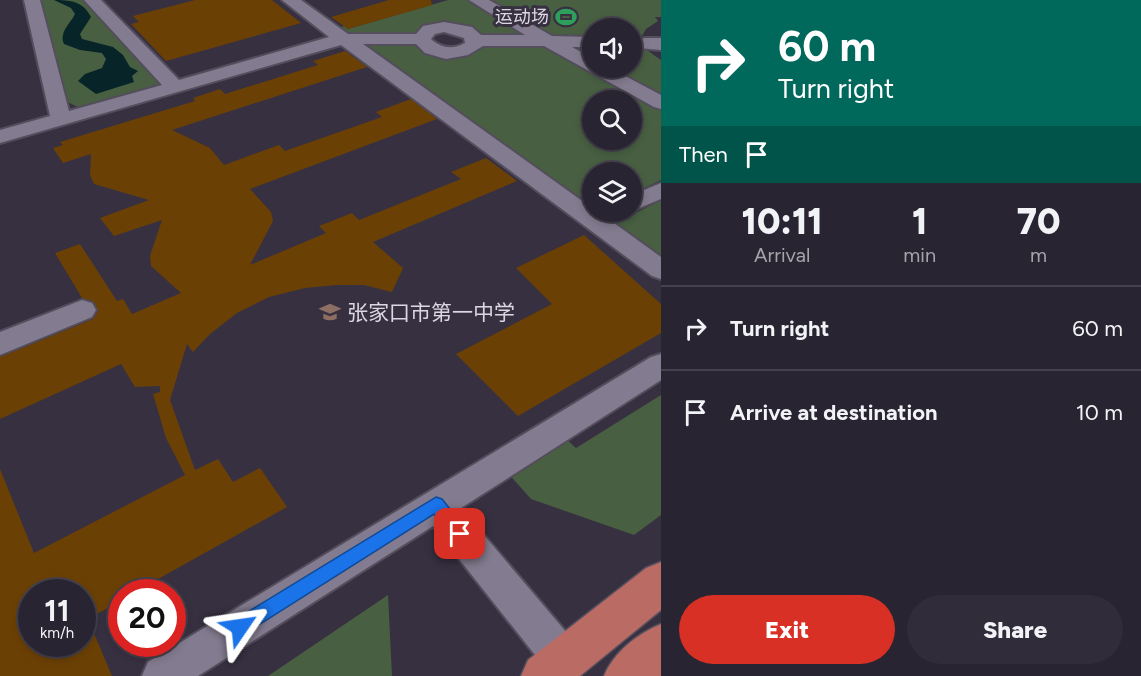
<!DOCTYPE html>
<html lang="en">
<head>
<meta charset="utf-8">
<style>
  body { margin:0; font-family:Figtree,"Noto Sans SC",sans-serif; background:#312c39; color:#f1f3f6; height:100vh; display:flex; flex-direction:column; font-size:22px; white-space:nowrap }
  * { box-sizing:border-box; margin:0 }
  p { font-size:20px; color:#a5a4ab }
  .icon { flex:none; width:33px; height:33px; fill:none; stroke:currentColor; stroke-width:2; stroke-linecap:round; stroke-linejoin:round }
  .map { position:relative; flex:1; overflow:hidden }
  .details { display:flex; flex-direction:column; background:#292431; width:480px }
  .details>* { flex:none }
  .top-card { background:#00695c; color:#fff; overflow:hidden }
  .buttons { position:absolute; left:582px; top:18px; display:grid; gap:12px }
  .buttons a { display:grid; place-items:center; width:60px; height:60px; border-radius:50%; background:#292431; box-shadow:0 3px 9px #0003,0 0 0 2px #45414d; font-size:30px }
  .speed { position:absolute; left:18px; top:579px; display:flex; gap:12px; font-size:30px; font-weight:700; text-align:center }
  .speed>* { display:grid; place-content:center; width:78px; height:78px; border-radius:50%; background:#292431; box-shadow:0 3px 9px #0003,0 0 0 2px #45414d; line-height:1 }
  .speed small { font-size:15px; font-weight:400 }
  .speed .limit { border:9px solid #d22; background:#fff; color:#111 }
  .pin { position:absolute; display:grid; place-items:center; width:51px; height:51px; color:#fff; margin:-26px; border-radius:12px; box-shadow:0 3px 9px #0006 }
  .me { position:absolute; width:66px; margin:-33px; rotate:58deg; stroke-linejoin:round; filter:drop-shadow(0 0 4px #0008) }
  .turn { display:flex; align-items:center; gap:21px; height:126px; padding:0 18px; font-size:27px }
  .turn .icon { width:78px; height:78px; stroke-width:2.5 }
  .turn b { display:block; font-size:42px; line-height:51px }
  .then { display:flex; align-items:center; height:57px; padding:0 18px; background:#0003; gap:12px; font-size:22px }
  .eta { display:flex; justify-content:space-evenly; align-items:center; height:102px; text-align:center }
  .eta b { font-size:36px; font-weight:800; line-height:42px }
  .primary-button { display:flex; gap:12px; margin-top:auto; padding:12px 18px }
  .primary-button a { flex:1; height:69px; border-radius:36px; background:#d93025; color:#fff; font-size:24px; font-weight:800; line-height:69px; text-align:center }
  .primary-button a+a { background:#312c39; color:#f1f3f6 }
  ul { padding:0; list-style:none }
  li { display:flex; align-items:center; gap:18px; height:84px; padding:0 18px; border-top:2px solid #45414d }
  li div { flex:1 }
  li b { display:block; font-size:22px }
  li em { font-style:normal }
  main { display:flex; flex:1; min-height:0 }
  .map>svg:first-child { display:block }
  .green { fill:#485f41; fill-rule:evenodd }
  .water { fill:#072529 }
  .building { fill:#6b4005; fill-rule:evenodd }
  .lines { fill:none; stroke-linecap:round; stroke-linejoin:round }
  .minor-casing { stroke:#534d5c; stroke-width:4 }
  .major-casing { stroke:#534d5c; stroke-width:3 }
  .minor { fill:#837b8f; fill-rule:evenodd }
  .major { fill:#ba6b64; fill-rule:evenodd }
  .route { fill:#1a73e8; stroke:#114b97; stroke-width:1.5 }
  .labels { text-anchor:middle; dominant-baseline:central; stroke-width:6; stroke-linejoin:round; paint-order:stroke }
  .far-poi-label { font-size:18px; fill:#dbd7e2; stroke:#373041; text-anchor:end }
  .poi-label { font-size:21px; fill:#dbd7e2; stroke:#373041; text-anchor:start }
</style>
</head>
<body>
<main>
<div class="map">
<svg width="661" height="676" viewBox="0 0 661 676">
  <rect width="100%" height="100%" fill="#373041"/>
  <!-- green -->
  <path class="green" d="M38,0h48l73,80 -1,5 -80,22 -13,-6z
    M448,0h22l63,36 -51,1c-13,-17 -38,-16 -56,-9 -5,1 -9,6 -12,7 -7,3 -56,0 -67,0l-9,-6 6,-3 4,3z
    M485,0h176v17h-6l3,4 -12,8 -5,9h-9v-10h-40v10l-40,-1z
    M355,42l63,2 13,9 51,-9 68,3 111,64v69l-29,14v-22h-40v34l-13,-3zM592,100h40v40h-40z
    M632,48h12l17,12v38l-56,-30h27z
    M661,200v62l-46,-34 1,-5z
    M661,395v120l-27,20 -103,-36 -24,-27 56,-36 13,12z
    M388,595l4,81h-124z"/>
  <!-- water -->
  <path class="water" d="M54,0c16,0 29,1 37,17l-11,17 2,5 31,8 10,8 7,12 8,4 -6,5 2,6 -38,12 -18,-13 7,-7 17,-6 4,-9 -4,-6 -22,-3 -16,-6c-5,-12 6,-20 11,-30l-4,-6z"/>
  <!-- building -->
  <path class="building" d="M195,0h77l29,23 -135,38 -35,-37 8,-2 -6,-6z
    M389,0h42l1,5 -84,24 -17,-12z
    M345,51l22,16 -195,63 38,18 14,17 55,-20 6,6 97,-34 -6,-5 35,-13 26,20 -187,70 21,23 2,9 -23,44 76,-32 -7,-7 33,-13 7,7 102,-41 -10,-7 35,-14 31,23 -144,61 30,26 -11,24 -28,-7h-27l-32,3 -36,9 -32,16 -27,21 -17,18 -6,-8 -17,56 25,70 23,-11 15,23 27,-14 27,39 -152,85h-13v8l-34,19 24,57h-112v-207l34,84 151,-78 -19,-37 -13,-44 7,-2v-6l-25,1 -14,-23 -121,55v-62l93,-38 5,-8 -4,-9 -12,-4 -27,-45 25,-9 37,57 6,-2 9,15 49,-21 -30,-27 -1,-10 12,-36 -48,16 -14,-18 49,-18 -55,-16 -4,-9 1,-21 -28,9 -10,-15 10,-3 -3,-3 135,-41 -2,-3 27,-9 5,5 93,-29 -5,-4zM32,592h50v52h-50z
    M584,235l77,69v29l-143,83 -62,-62 96,-50 -36,-36z"/>
  <g class="lines">
    <defs>
      <path id="minor" d="M24,0h16l29,111 93,-26 -78,-85h17l78,80 150,-43 -47,-37h19l47,34h68l7,-8 21,-4 28,5 9,8h44l-56,-35h20l63,36 40,1v10h-20l20,11v10h18l51,27v14l-7,-2 -110,-61h-61l-15,9 -22,4 -21,-6 -9,-9h-53l229,164v4h37l-3,5 -12,6 47,34v22l-9,-3 -311,-231 -341,98v-13l50,-14zM444,32l20,6 1,5c-13,7 -24,5 -34,-4l4,-5z
        M645,38h16v12l-23,-2 -2,-4 2,-4z
        M661,183v16l-29,12v-16z
        M82,300l10,3 4,7 -4,7 -92,38v-23z
        M661,354v26l-200,128 117,138 6,14 -6,14 -5,2 -23,-2 -117,-148 -235,150h-56l6,-14 503,-305z"/>
      <path id="major" d="M661,562v48l-81,66h-59l7,-16 118,-92z
        M661,624v52h-57c10,-24 33,-42 57,-52z"/>
    </defs>
    <!-- minor casing -->
    <use href="#minor" class="minor-casing"/>
    <!-- major casing -->
    <use href="#major" class="major-casing"/>
    <!-- minor -->
    <use href="#minor" class="minor"/>
    <!-- major -->
    <use href="#major" class="major"/>
  </g>
  <!-- route -->
  <path class="route" d="M436,497l6,2 24,30 3,5 -3,6 -6,2 -5,-2 -21,-26 -188,119 -6,3 -7,-3 -2,-6 2,-6z"/>
  <!-- icons -->
  <defs>
    <symbol id="stadium-bare" viewBox="-9 -9 18 18"><path d="M0-5a6.5 5 0 1 0 0 10a6.5 5 0 1 0 0-10ZM-3.5-1.8h7v3.6h-7Z" fill="#2e9e5b" stroke="#373041" stroke-width="2.5" paint-order="stroke"/></symbol>
    <symbol id="school-bare" viewBox="-9 -9 18 18"><path d="M0-5L7-2L0 1L-7-2ZM-4 1L0 2.5L4 1V4Q0 6-4 4Z" fill="#8d6e63" stroke="#373041" stroke-width="2.5" paint-order="stroke"/></symbol>
  </defs>
  <g fill-rule="evenodd">
    <use href="#stadium-bare" x="551" y="2" width="30" height="30"/>
    <use href="#school-bare" x="315" y="297" width="30" height="30"/>
  </g>
  <g class="labels">
    <!-- far-poi labels -->
    <g class="far-poi-label">
      <text x="549" y="17">运动场</text>
    </g>
    <!-- poi labels -->
    <g class="poi-label">
      <text x="347" y="312">张家口市第一中学</text>
    </g>
  </g>
</svg>
<div class="buttons">
<a><svg class="icon" aria-label="sound" viewBox="0 0 24 24"><path d="M4 9h4l5-4v14l-5-4H4zM17 9q2 3 0 6"/></svg></a>
<a><svg class="icon" aria-label="search" viewBox="0 0 24 24"><circle cx="10" cy="10" r="6"/><path d="M15 15l6 6"/></svg></a>
<a><svg class="icon" aria-label="layers" viewBox="0 0 24 24"><path d="M12 4l9 5-9 5-9-5zM3 14l9 5 9-5"/></svg></a>
</div>
<div class="speed"><div>11<small>km/h</small></div><div class="limit">20</div></div>
<div class="pin" style="left:460px;top:534px;background:#d93025"><svg class="icon" aria-label="arrive" viewBox="0 0 24 24"><path d="M6 21V4h12l-3 4 3 4H6"/></svg></div>
<svg class="me" style="left:240px;top:627px" viewBox="-20 -20 40 40"><path d="M0-17L14 15 0 8-14 15z" fill="#1a73e8" stroke="#fff" stroke-width="4"/></svg>
</div>
<section class="details">
<div class="top-card">
<div class="turn"><svg class="icon" aria-label="right" viewBox="0 0 24 24"><path d="M7 20v-9h11M14 6l5 5-5 5"/></svg><div><b>60 m</b>Turn right</div></div>
<div class="then">Then<svg class="icon" aria-label="arrive" viewBox="0 0 24 24"><path d="M6 21V4h12l-3 4 3 4H6"/></svg></div>
</div>
<div class="eta">
<div><b>10:11</b><p>Arrival</p></div>
<div><b>1</b><p>min</p></div>
<div><b>70</b><p>m</p></div>
</div>
<ul>
<li><svg class="icon" aria-label="right" viewBox="0 0 24 24"><path d="M7 20v-9h11M14 6l5 5-5 5"/></svg><div><b>Turn right</b></div><em>60 m</em></li>
<li><svg class="icon" aria-label="arrive" viewBox="0 0 24 24"><path d="M6 21V4h12l-3 4 3 4H6"/></svg><div><b>Arrive at destination</b></div><em>10 m</em></li>
</ul>
<div class="primary-button"><a>Exit</a><a>Share</a></div>
</section>
</main>
</body>
</html>
